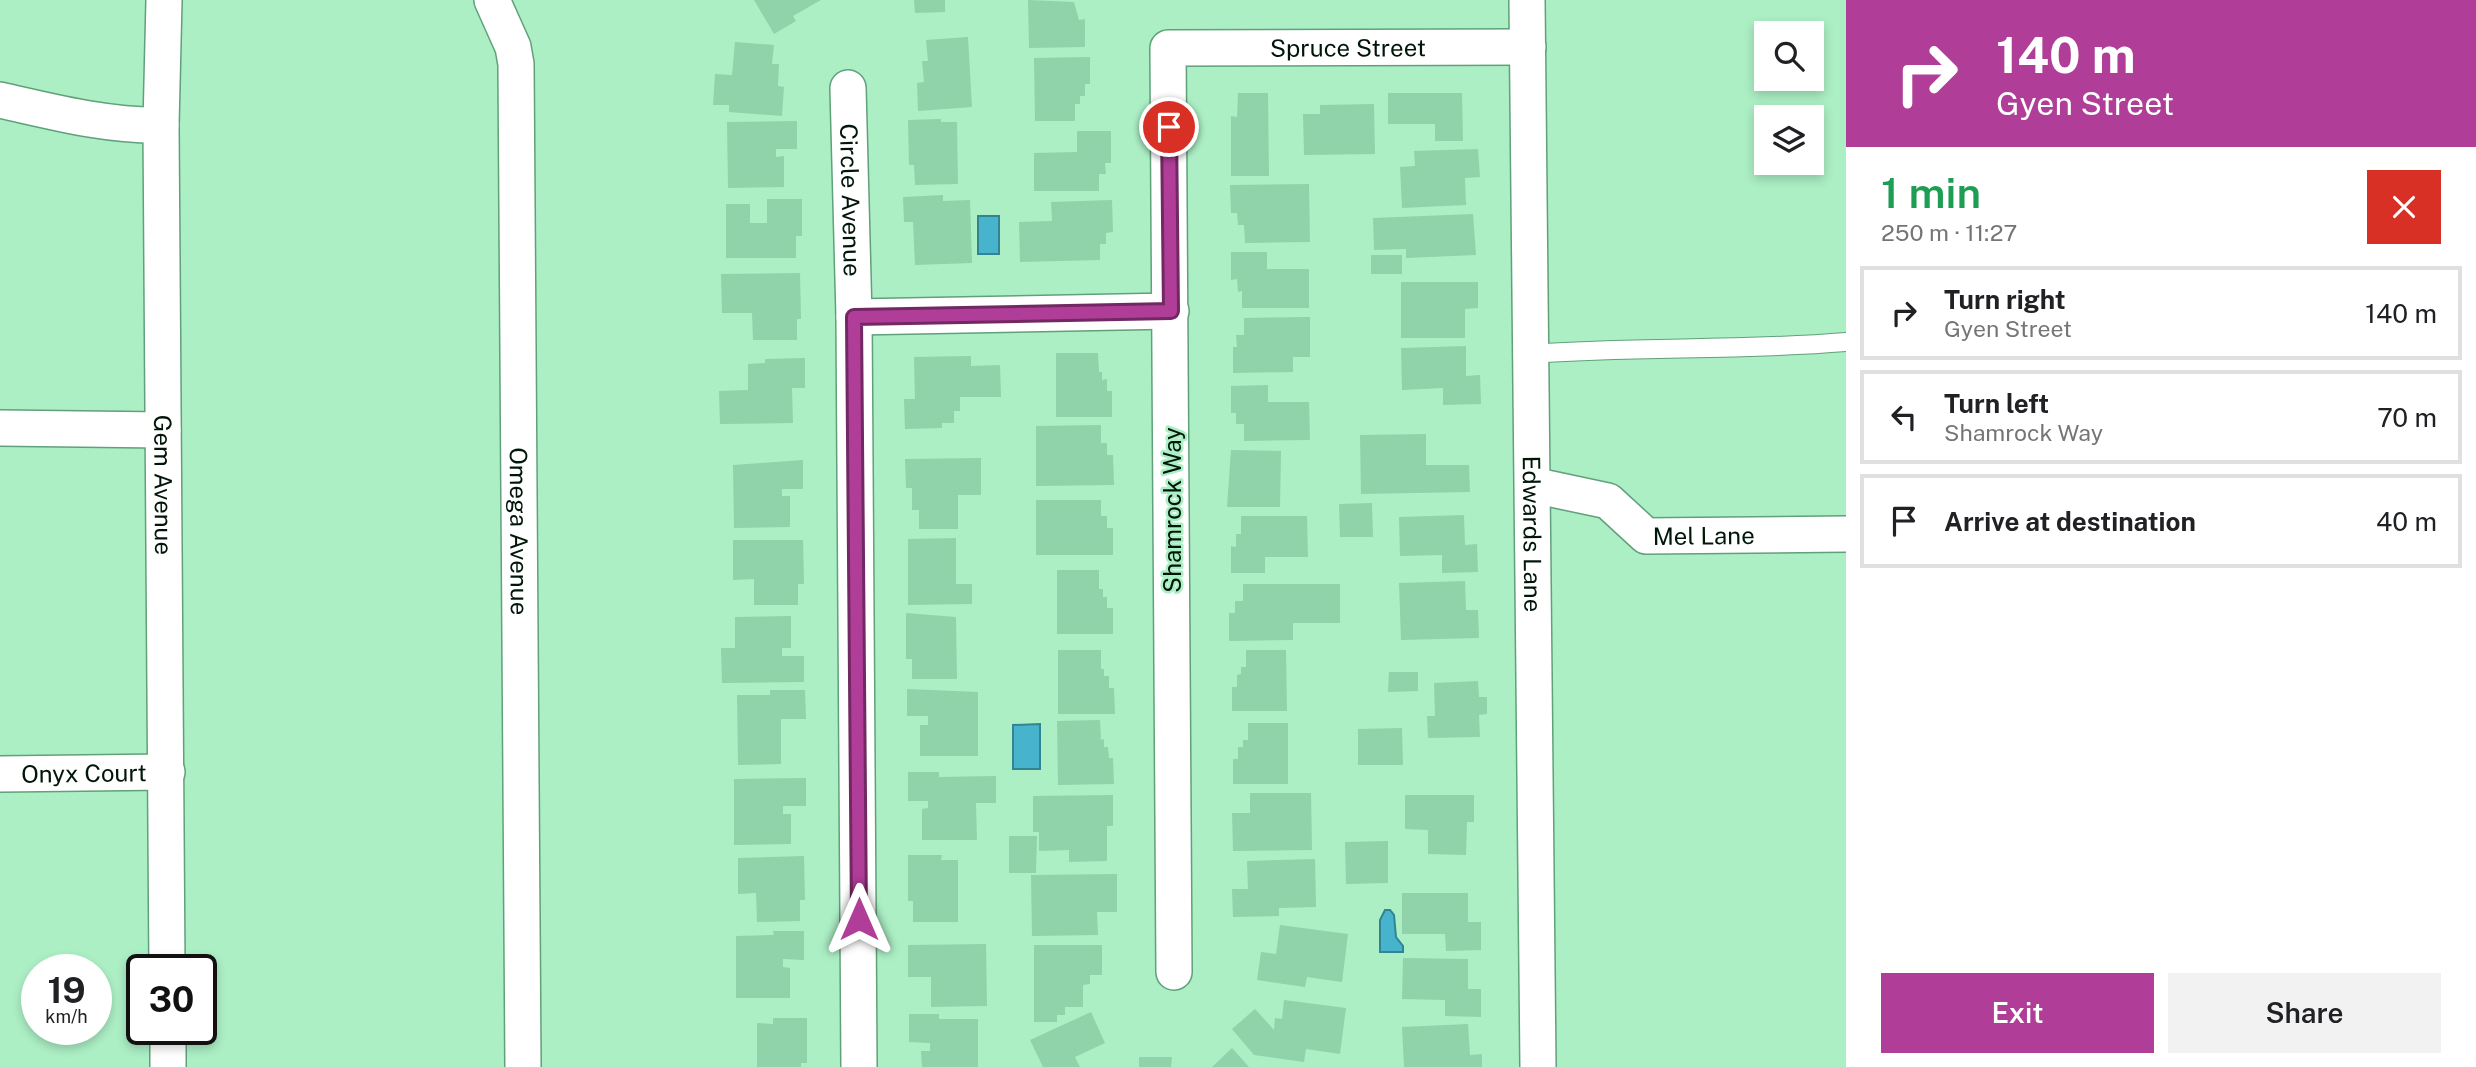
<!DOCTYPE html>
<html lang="en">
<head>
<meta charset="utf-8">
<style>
  body { margin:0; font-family:"Public Sans",sans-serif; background:#f2f2f2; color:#202124; height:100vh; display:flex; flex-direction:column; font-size:26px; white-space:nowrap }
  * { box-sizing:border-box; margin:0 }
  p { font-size:23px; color:#757577 }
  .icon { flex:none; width:38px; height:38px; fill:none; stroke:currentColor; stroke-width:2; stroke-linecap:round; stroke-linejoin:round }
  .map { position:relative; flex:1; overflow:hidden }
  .sheet { display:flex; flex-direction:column; background:#fff; width:630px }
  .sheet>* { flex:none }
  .hud { background:#b03e98; color:#fff; overflow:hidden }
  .buttons { position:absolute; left:1754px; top:21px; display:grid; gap:14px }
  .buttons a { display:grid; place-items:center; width:70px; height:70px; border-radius:0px; background:#fff; box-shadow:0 4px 10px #0003; font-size:35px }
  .speed { position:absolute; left:21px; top:954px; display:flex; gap:14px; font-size:35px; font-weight:700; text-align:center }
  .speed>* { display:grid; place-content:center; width:91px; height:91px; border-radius:50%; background:#fff; box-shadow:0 4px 10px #0003; line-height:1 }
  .speed small { font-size:18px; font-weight:400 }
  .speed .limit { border:4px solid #111; border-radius:10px; background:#fff; color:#111 }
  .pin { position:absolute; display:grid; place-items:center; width:60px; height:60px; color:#fff; margin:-30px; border:4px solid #fff; border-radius:50%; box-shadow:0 2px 7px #0007 }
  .me { position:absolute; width:77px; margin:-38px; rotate:0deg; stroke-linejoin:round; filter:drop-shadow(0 0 5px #0008) }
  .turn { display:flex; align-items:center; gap:24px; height:147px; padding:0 35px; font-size:32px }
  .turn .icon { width:91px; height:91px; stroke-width:2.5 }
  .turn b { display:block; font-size:49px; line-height:60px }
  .round { display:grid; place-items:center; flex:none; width:74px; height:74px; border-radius:0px; background:#f2f2f2 }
  .headline { display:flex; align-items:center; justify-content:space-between; height:119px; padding:0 35px }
  h1 { font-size:42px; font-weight:600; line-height:52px; color:#1e9e55 }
  .button { display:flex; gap:14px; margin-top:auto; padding:14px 35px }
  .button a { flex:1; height:80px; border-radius:0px; background:#b03e98; color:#fff; font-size:28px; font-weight:600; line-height:80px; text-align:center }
  .button a+a { background:#f2f2f2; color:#202124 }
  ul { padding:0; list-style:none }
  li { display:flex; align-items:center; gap:21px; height:94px; margin:0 14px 10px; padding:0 21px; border:4px solid #e0e0e0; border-radius:0px }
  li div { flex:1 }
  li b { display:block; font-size:26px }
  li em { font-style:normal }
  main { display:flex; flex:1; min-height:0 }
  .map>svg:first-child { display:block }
  .water { fill:#47b3cd; stroke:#328492; stroke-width:2 }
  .building { fill:#90d2a9 }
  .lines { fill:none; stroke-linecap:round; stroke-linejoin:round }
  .service-casing { stroke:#60a07a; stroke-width:20 }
  .minor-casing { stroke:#60a07a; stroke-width:38 }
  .service { stroke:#fff; stroke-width:18 }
  .minor { stroke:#fff; stroke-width:35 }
  .route-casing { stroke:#722863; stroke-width:18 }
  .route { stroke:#b03e98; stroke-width:12 }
  .labels { text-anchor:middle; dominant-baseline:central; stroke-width:5; stroke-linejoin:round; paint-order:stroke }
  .street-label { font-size:24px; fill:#001609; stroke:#acefc5 }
</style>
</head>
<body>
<main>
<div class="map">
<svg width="1846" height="1067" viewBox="0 0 1846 1067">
  <rect width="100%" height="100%" fill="#acefc5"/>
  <!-- water -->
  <path class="water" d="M978,216h21v38h-21z
    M1040,724v45h-27v-44z
    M1385,910h5l4,5 2,22 7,9v6h-23v-32z"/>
  <!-- building -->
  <path class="building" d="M754,0h67l-28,16 3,5 -22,13z
    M914,0h31v12l-30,1z
    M1028,0l46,2 5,18 6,-1v28l-56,1z
    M968,37l4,70 -54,4 -1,-28 7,-1 -2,-21h6l-2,-21z
    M735,42l39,3 -2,19h7l-1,22 6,1 -2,29 -53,-4v-7h-16l2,-31 17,1z
    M1090,57v27h-5v12h-5v8h-5v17h-40l-1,-63z
    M1238,93h30l1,83h-38v-60l6,1z
    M1388,93h74l1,48h-28v-17h-47z
    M1374,104l1,50 -71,1 -1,-41h17v-9z
    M941,119v3h16l1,62 -43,1 -1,-20h-5l-1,-45z
    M797,121v28h-21v8l8,-1v31l-56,1 -1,-66z
    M1077,131h34v32h-6l1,11h-7v17h-65v-38l43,-1z
    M1478,149l2,28 -15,1 1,27 -64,3 -2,-41 15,-1 -1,-15z
    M1309,184l1,58 -65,1 -1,-18h-6l-1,-12h-6l-1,-28z
    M943,195v6l27,-1 2,63 -57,2 -2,-43h-9l-1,-25z
    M767,199h35v37h-6v22h-70v-54h24v19h17z
    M1112,200l1,32 -7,1v11h-6v16l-80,2 -1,-40 33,-1 -1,-19z
    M1473,214l3,41 -70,3v-9l-32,1 -1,-32z
    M1231,252h36v17h42v39h-67v-17l-4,1 -1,-13 -6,1z
    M1371,255h31v19h-31z
    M800,273l1,46h-4v21h-44l-1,-27h-30l-1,-39z
    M1401,282h77v26l-13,1v29h-64z
    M1310,317v40h-17v15l-60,1v-26h4l-1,-12h8v-17z
    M1466,346v30l14,-1 1,29 -38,1v-17l-41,2 -1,-42z
    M1056,353h42l1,19h3v8l5,-1v12h5v26h-56z
    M971,356v10l29,-1 1,32h-41v14h-6v12h-12v5l-37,1 -1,-30h11l-1,-42z
    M805,358v30h-13l1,35 -73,1 -1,-33 29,-1v-26l17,-1v-4z
    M1268,385v17h41l1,38 -66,1v-17h-8v-11h-5v-27z
    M1101,425v18h6v12h6l1,30 -78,1v-60z
    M1426,434v31h43l1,27 -109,2 -1,-59z
    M1231,450l50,1 -1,56h-53z
    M981,458v37h-23v34h-39v-19h-7v-22h-6l-1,-29z
    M803,460v29h-21v7h8v31l-56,1 -1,-63z
    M1036,500h65v16h6v12h6v27h-77z
    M1372,503l1,34h-33l-1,-33z
    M1464,515l1,30 12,-1 1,28 -36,1v-18l-42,1 -1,-39z
    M1241,516h66l1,41h-43v16h-34v-27l5,1v-13h5z
    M956,538v46h16v20l-64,1v-66z
    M733,540h70l1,44h-6v21h-44v-26l-21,1z
    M1057,570h42v19h4v8h4v11h6v26h-56z
    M1465,581l1,29h12l1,28 -78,2 -2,-57z
    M1243,584h97v39h-47v17l-64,1v-28h6v-12h8z
    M906,613l50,4 1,62h-45v-20h-6z
    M791,616v32h-9v8h22v26l-82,1 -1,-35h14v-31z
    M1058,650h43v19h3v7h5v12h5l1,26h-57z
    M1246,650h40l1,61h-55v-24h5v-12l4,-1v-7h5z
    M1389,672h29v19l-30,1z
    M1478,681l1,16h8v17l-8,1 1,22 -52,1 -1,-22h8l-1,-33z
    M907,689l71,3v64h-58v-31h8v-9h-21z
    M770,690h35l1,29h-25v45l-43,1 -1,-70h33z
    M1100,720l1,20 3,-1v8h4l1,11h4l1,26 -56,1 -1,-64z
    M1248,723h40v61h-55v-25h5v-12h5v-7h5z
    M1402,728l1,37h-45v-36z
    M908,772h31v5l57,-1v27h-20l1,37h-55v-31l6,-1v-7h-20z
    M806,778v28h-23v8h8v30l-57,1v-66z
    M1250,793h61l1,57 -79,1 -1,-38h18z
    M1113,795v31h-6v35l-38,1v-12l-30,1v-19h-6v-36z
    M1405,795h69v27h-7l-1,33 -38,-1v-24l-23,-1z
    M1009,836h28l-1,37h-27z
    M1388,841v42l-42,1 -1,-42z
    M908,855h34l-1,5h17v62h-45v-21h-5z
    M804,856l1,44h-5v21l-43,1 -1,-29 -18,1v-36z
    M1315,859l1,48 -37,1v8l-46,1 -1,-28h16l-1,-28z
    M1117,874v38h-20l1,23 -66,1 -1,-61z
    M1402,893h66v29h13v28l-35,1 -1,-17h-43z
    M1280,925l68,9 -6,48 -35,-5 -2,10 -48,-7 4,-28 15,2z
    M773,931h31v29l-21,-1v8l7,1v30h-54v-62l38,-1z
    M986,944l1,62 -56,1v-30h-23v-32z
    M1034,945h68v30h-12v9l-7,1v22h-18v8h-8v7h-23z
    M1403,958l65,1v30h13v28l-36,-1v-16l-43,-1z
    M1284,1000l62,8 -6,46 -34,-5 -2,13 -50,-7 -22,-26 23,-20 19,21 1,-12 7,1z
    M1091,1012l14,31 -30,14 5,10h-37l-13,-27z
    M909,1014h30v5h39v48h-56l-1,-16h9v-8l-21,-1z
    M773,1018h34v45h-6v4h-44v-44l16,1z
    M1468,1024l2,31 12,-1v13h-78l-2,-40z
    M1232,1048l17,19h-37z
    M1139,1057h33l-1,10h-32z"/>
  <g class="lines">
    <defs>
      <path id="service" d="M1531,354c105,-8 210,-3 315,-12"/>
      <g id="minor">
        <path id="s1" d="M164,0l-3,125 6,845"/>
        <path id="s2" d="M492,0l21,47 3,17 7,1003"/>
        <path id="s3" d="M1527,0l11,1067"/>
        <path id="s4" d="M848,88l6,229 5,750"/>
        <path d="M0,100c54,12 106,26 161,25"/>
        <path d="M854,317l317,-6"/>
        <path d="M0,428l163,2"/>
        <path id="s5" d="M1533,485l75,16 38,35 200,-2"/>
        <path id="s6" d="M0,774l167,-2"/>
        <path id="s7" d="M1174,972l-6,-924 360,-1"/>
        <path d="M168,1029v38"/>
      </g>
    </defs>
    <!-- service casing -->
    <use href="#service" class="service-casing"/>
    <!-- minor casing -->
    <use href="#minor" class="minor-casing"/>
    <!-- service -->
    <use href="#service" class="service"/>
    <!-- minor -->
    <use href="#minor" class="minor"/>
  </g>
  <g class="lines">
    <defs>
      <path id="route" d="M859,919l-5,-602 317,-6 -2,-184"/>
    </defs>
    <!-- route casing -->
    <use href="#route" class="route-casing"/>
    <!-- route -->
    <use href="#route" class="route"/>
  </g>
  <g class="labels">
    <!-- street labels -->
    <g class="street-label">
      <text stroke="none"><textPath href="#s7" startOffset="1104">Spruce Street</textPath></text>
      <text stroke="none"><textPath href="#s4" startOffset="112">Circle Avenue</textPath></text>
      <text stroke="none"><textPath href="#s1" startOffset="485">Gem Avenue</textPath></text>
      <text transform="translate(1172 510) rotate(-90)">Shamrock Way</text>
      <text stroke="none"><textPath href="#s2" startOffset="536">Omega Avenue</textPath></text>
      <text stroke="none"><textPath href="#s3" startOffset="534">Edwards Lane</textPath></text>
      <text stroke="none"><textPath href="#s5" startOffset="186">Mel Lane</textPath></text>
      <text stroke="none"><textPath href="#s6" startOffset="84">Onyx Court</textPath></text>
    </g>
  </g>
</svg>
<div class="buttons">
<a><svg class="icon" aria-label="search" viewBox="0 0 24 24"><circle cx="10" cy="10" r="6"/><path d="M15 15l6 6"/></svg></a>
<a><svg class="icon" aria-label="layers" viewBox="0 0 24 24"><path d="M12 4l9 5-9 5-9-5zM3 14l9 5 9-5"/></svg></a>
</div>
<div class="speed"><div>19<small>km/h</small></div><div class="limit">30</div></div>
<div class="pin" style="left:1169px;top:127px;background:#d93025"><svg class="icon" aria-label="arrive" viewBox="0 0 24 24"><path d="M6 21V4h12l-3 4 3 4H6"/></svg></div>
<svg class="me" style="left:859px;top:919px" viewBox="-20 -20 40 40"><path d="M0-17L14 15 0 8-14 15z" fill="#b03e98" stroke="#fff" stroke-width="4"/></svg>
</div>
<section class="sheet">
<div class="hud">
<div class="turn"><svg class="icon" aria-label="right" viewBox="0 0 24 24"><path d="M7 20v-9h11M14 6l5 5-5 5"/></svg><div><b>140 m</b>Gyen Street</div></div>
</div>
<div class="headline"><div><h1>1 min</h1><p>250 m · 11:27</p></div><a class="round" style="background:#d93025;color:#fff"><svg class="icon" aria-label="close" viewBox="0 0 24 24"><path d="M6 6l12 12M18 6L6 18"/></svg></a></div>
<ul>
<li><svg class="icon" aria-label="right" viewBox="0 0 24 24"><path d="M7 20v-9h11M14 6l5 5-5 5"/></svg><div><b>Turn right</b><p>Gyen Street</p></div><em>140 m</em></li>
<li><svg class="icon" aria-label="left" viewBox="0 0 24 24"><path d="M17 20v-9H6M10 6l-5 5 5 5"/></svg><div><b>Turn left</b><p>Shamrock Way</p></div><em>70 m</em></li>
<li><svg class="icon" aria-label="arrive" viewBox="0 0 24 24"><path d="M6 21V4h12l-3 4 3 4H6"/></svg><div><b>Arrive at destination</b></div><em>40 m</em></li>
</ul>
<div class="button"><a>Exit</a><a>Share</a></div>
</section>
</main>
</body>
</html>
